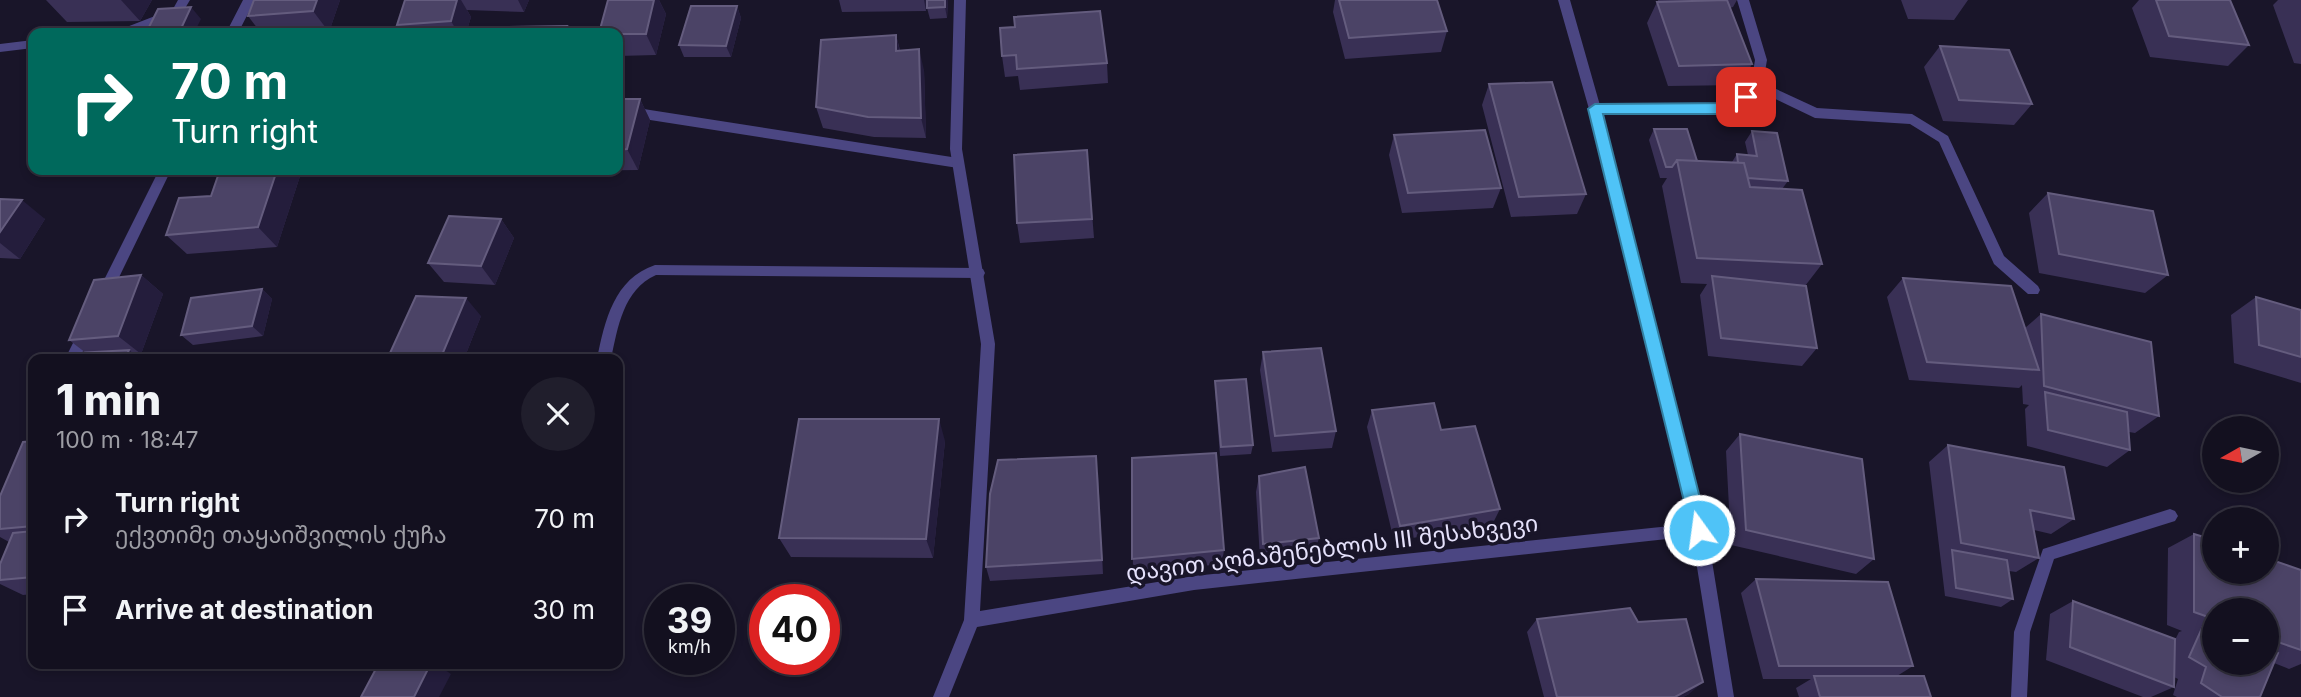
<!DOCTYPE html>
<html lang="en">
<head>
<meta charset="utf-8">
<style>
  body { margin:0; font-family:Inter,"Noto Sans Georgian",sans-serif; background:#201e2c; color:#f1f3f6; height:100vh; display:flex; flex-direction:column; font-size:26px; white-space:nowrap }
  * { box-sizing:border-box; margin:0 }
  p { font-size:23px; color:#9d9da4 }
  .icon { flex:none; width:38px; height:38px; fill:none; stroke:currentColor; stroke-width:2; stroke-linecap:round; stroke-linejoin:round }
  .map { position:relative; flex:1; overflow:hidden }
  .panel { position:absolute; left:28px; top:354px; width:595px; height:315px; display:flex; flex-direction:column; background:#13101f; border-radius:14px; box-shadow:0 4px 10px #0003,0 0 0 2px #32303d }
  .panel>* { flex:none }
  .guide { position:absolute; left:28px; top:28px; width:595px; height:147px; border-radius:14px; box-shadow:0 4px 10px #0003,0 0 0 2px #32303d; background:#00695c; color:#fff; overflow:hidden }
  .needle { width:46px; rotate:261deg }
  .buttons { position:absolute; left:2202px; top:416px; display:grid; gap:14px }
  .buttons a { display:grid; place-items:center; width:77px; height:77px; border-radius:50%; background:#13101f; box-shadow:0 4px 10px #0003,0 0 0 2px #32303d; font-size:35px }
  .speed { position:absolute; left:644px; top:584px; display:flex; gap:14px; font-size:35px; font-weight:700; text-align:center }
  .speed>* { display:grid; place-content:center; width:91px; height:91px; border-radius:50%; background:#13101f; box-shadow:0 4px 10px #0003,0 0 0 2px #32303d; line-height:1 }
  .speed small { font-size:18px; font-weight:400 }
  .speed .limit { border:10px solid #d22; background:#fff; color:#111 }
  .pin { position:absolute; display:grid; place-items:center; width:60px; height:60px; color:#fff; margin:-30px; border-radius:14px; box-shadow:0 4px 10px #0006 }
  .me { position:absolute; width:77px; margin:-38px; rotate:346deg; stroke-linejoin:round; filter:drop-shadow(0 0 5px #0008) }
  .turn { display:flex; align-items:center; gap:24px; height:147px; padding:0 28px; font-size:32px }
  .turn .icon { width:91px; height:91px; stroke-width:2.5 }
  .turn b { display:block; font-size:49px; line-height:60px }
  .round { display:grid; place-items:center; flex:none; width:74px; height:74px; border-radius:37px; background:#201e2c }
  .overview { display:flex; align-items:center; justify-content:space-between; height:119px; padding:0 28px }
  h1 { font-size:42px; font-weight:800; line-height:52px }
  ul { padding:0; list-style:none }
  li { display:flex; align-items:center; gap:21px; height:91px; padding:0 28px }
  li div { flex:1 }
  li b { display:block; font-size:26px }
  li em { font-style:normal }
  .map>svg:first-child { display:block }
  .lines { fill:none; stroke-linecap:round; stroke-linejoin:round }
  .service { fill:#4b4682; fill-rule:evenodd }
  .minor { fill:#4b4682; fill-rule:evenodd }
  .tertiary { fill:#4b4682; fill-rule:evenodd }
  .wall { fill:#393055; fill-rule:evenodd }
  .shaded-wall { fill:#241d3c }
  .building { fill:#4b4366; stroke:#645c7e; stroke-width:2 }
  .route { fill:#4fc3f7; stroke:#337fa1; stroke-width:2 }
  .labels { text-anchor:middle; dominant-baseline:central; stroke-width:7; stroke-linejoin:round; paint-order:stroke }
  .street-label { font-size:23px; fill:#e5e1fb; stroke:#191529 }
</style>
</head>
<body>
<div class="map">
<svg width="2301" height="697" viewBox="0 0 2301 697">
  <rect width="100%" height="100%" fill="#191529"/>
  <g class="lines">
    <!-- service -->
    <path class="service" d="M178,0h12l-9,15 -47,18h-17l2,-3 54,-21z
      M33,40v8l-33,4v-8z
      M618,105l340,53 6,5 -6,5 -340,-53z
      M655,265l323,3 5,1 2,4 -2,4 -5,1 -322,-3c-33,15 -38,52 -45,84h-14c8,-39 17,-80 58,-94z"/>
    <!-- minor -->
    <path class="minor" d="M243,0h12l-17,33h-12z
      M954,0h12l-4,149 33,195 -15,267 214,-35 505,-53 5,2 3,5 -3,5 -510,55 -217,37 -28,70h-16l31,-77 17,-276 -31,-195z
      M1737,0h12l18,60 -4,23 54,25 95,6 36,22 56,120 34,30 2,4 -2,4h-10l-34,-30 -55,-122 -29,-18 -95,-6 -56,-27 -19,20 -4,2 -145,-1 -2,-3 6,-5 138,-1 18,-19 4,-24z
      M159,170h12l-62,128h-10l-2,-4z
      M86,325l5,2 2,4 -14,28h-14l16,-32z
      M2170,509l5,2 3,5 -3,5 -121,38 -24,73 -3,65h-16l3,-65 29,-83z"/>
    <!-- tertiary -->
    <path class="tertiary" d="M1558,0h12l31,109 106,421 27,167h-16l-27,-167 -102,-421z"/>
  </g>
  <!-- wall -->
  <path class="wall" d="M46,0h106l-12,21 -73,1z
    M340,0l-11,32 -68,1 -13,-17z
    M405,0h124l-5,12 -57,-2 4,7 -5,16h-63l-6,-8z
    M608,0h51l7,14 -10,41 -38,1v-23z
    M839,0h109l-1,18 -17,1 -3,-11v-8l-1,11 -84,1z
    M1335,0h102l10,31 -6,21 -96,7 -12,-47z
    M1658,0h79l-4,7 -3,1 22,56 -11,21 -73,1 -21,-63 10,-21h1z
    M1901,0h67l-14,20 -46,-1z
    M2139,0h91l19,45 -21,21 -78,-9 -18,-49z
    M2278,0h23v64l-7,-1 -21,-58z
    M737,6l4,12 -10,39h-47l-5,-12z
    M1000,28l107,35 1,20 -88,7 -2,-14 -13,1 -3,-21z
    M896,35l4,15 24,20 2,68 -52,-1 -51,-9 -7,-21z
    M1940,46l92,58 -18,21 -71,-4 -19,-54z
    M1489,84l97,110 -9,20 -66,3 -29,-112z
    M618,99h22l10,21 -12,50 -81,1 -1,-1h62z
    M1654,129l43,32 35,1 5,-8 11,1 -3,-13 7,-11 36,50 -6,8 40,75 -17,22 12,62 -15,18 -94,-10 -8,-61 7,-11 -26,-1 -19,-97 5,-8h-7l-11,-38z
    M1394,135l107,53 -8,20 -91,5 -13,-58z
    M1087,150l7,88 -74,5 -3,-20z
    M220,170h82l-25,77 -90,7 -21,-19 45,-39z
    M2048,193l120,82 -23,18 -106,-20 -10,-60z
    M0,199l45,20 -25,40 -20,-1z
    M501,219l13,19 -19,47 -51,-3 -16,-19z
    M141,275l22,19 -22,60h-7l6,5h-66l12,-6 -17,-13z
    M1903,278l122,50 16,-14 118,102 -24,17 -6,-1 1,18 -23,17 -80,-21 -2,-37 4,-4 -6,-1 -1,-19 -3,3 -110,-8 -22,-83z
    M262,289l10,10 -9,37 -70,9 -12,-10z
    M2256,297l45,13v73l-67,-20 -3,-48z
    M481,316l-17,43h-68l-6,-6z
    M1263,352l73,79 -4,17 -60,4 -12,-82z
    M1215,381l38,64 -2,9 -31,2 -5,-66z
    M1372,410l69,20 59,79 -8,16 -98,16 -27,-114z
    M1740,434l134,125 -18,15 -125,-29 -5,-94z
    M33,441v153l-10,1 -23,-11v-20l9,-22 -9,-5v-41z
    M945,441l-12,117 -142,-1 -12,-19z
    M1948,445l126,74 -23,15 -17,-4 5,28 -23,14 -7,-1 4,28 -12,8 -56,-11 -16,-134z
    M1132,458l92,92 -2,14 -89,9z
    M1098,472l5,102 -113,7 -4,-14z
    M1259,476l60,62 -4,14 -55,7 -4,-67z
    M2194,534l107,36v94l-12,5 -15,-6 -14,34h-83l-4,-2 5,-16 -4,-2v10l-23,10h-8l-97,-37 4,-46 23,-13 102,39 4,-8 3,-1 -15,-6 1,-77zM2214,611h52v52h-52z
    M1756,579l157,87 -16,10 34,21h-132l-3,-9 15,-9h-48l-22,-86z
    M1537,619l101,3 51,72 -6,3h-139l-17,-65z"/>
  <!-- shaded-wall -->
  <path class="shaded-wall" d="M121,0h31l-12,21z
    M317,0h23l-11,32 -16,-21z
    M457,0h4l10,17 -5,16h-8l-7,-12z
    M518,0h11l-5,12z
    M654,0h5l7,14 -10,41 -10,-21z
    M924,0h3l-1,11z
    M945,0h3l-1,18 -2,-11z
    M737,6l4,12 -10,39 -5,-11z
    M191,7l10,12 -7,14h-15z
    M567,26l4,7h-7z
    M896,35l5,21 -5,-5z
    M919,49l5,21 2,68 -5,-20z
    M640,99l10,21 -12,50 -11,-21z
    M277,170h25l-25,77 -19,-20z
    M22,200l23,19 -25,40 -20,-16v-11z
    M501,219l13,19 -19,47 -14,-19z
    M141,275l22,19 -22,60 -23,-18z
    M262,289l10,10 -9,37 -11,-10z
    M466,298l15,18 -17,43h-19l-3,-4z
    M129,350l11,9h-15z
    M939,419l6,22 -12,117 -7,-19z
    M431,663h4l16,11 -12,23h-25z
    M1703,682l-14,12 -6,3h-8z"/>
  <!-- building -->
  <path class="building" d="M254,0h63l-4,11 -65,5z
    M405,0h52l-6,21 -54,4z
    M608,0h46l-8,34h-28v-1h-19z
    M927,0h18v7l-18,1z
    M1339,0h98l10,31 -98,7z
    M1727,0l25,64 -73,2 -22,-64z
    M2156,0h74l19,45 -80,-9z
    M691,6h46l-11,40 -47,-1z
    M191,7l-12,26h-33l12,-24z
    M1100,11l7,52 -90,6 -1,-14 -14,1 -2,-28 15,-1 -1,-10z
    M567,26l-3,7h-58l2,-6z
    M896,35v16l23,-2 2,69 -53,-1 -52,-10 5,-67z
    M1940,46l69,4 23,54 -73,-4z
    M1552,82l34,112 -67,3 -30,-113z
    M618,99h22l-13,50 -9,1z
    M1654,129h33l10,32 -20,-1 -5,7h-6z
    M1485,130l16,58 -93,5 -14,-58z
    M1752,131l25,2 11,48 -40,-3 -4,-15h-6l-1,-9 20,2z
    M1087,150l5,69 -75,4 -3,-68z
    M1677,160l67,3 6,24 52,3 20,74 -125,-6z
    M220,170h57l-19,57 -92,8 13,-37 32,-2z
    M2048,193l105,18 15,64 -109,-21z
    M0,199l22,1 -22,32z
    M449,216l52,3 -20,47 -53,-3z
    M141,275l-23,61 -49,4 25,-60z
    M1712,276l94,10 11,62 -96,-10z
    M1903,278l108,8 28,84 -112,-8z
    M262,289l-10,37 -71,9 10,-37z
    M416,296l50,2 -24,57 -52,-2z
    M2256,297l45,13v47l-42,-12z
    M2041,314l110,28 8,74 -115,-30z
    M1321,348l15,83 -61,5 -12,-84z
    M129,350l-4,9h-51l3,-6z
    M1246,379l7,66 -32,2 -6,-66z
    M2045,392l82,20 3,38 -82,-20z
    M1434,403l7,27 34,-4 25,83 -100,17 -28,-116z
    M799,419h140l-13,120 -147,-1z
    M1740,434l122,25 12,100 -128,-29z
    M33,441v85l-33,3v-33l23,-54z
    M1948,445l116,22 10,52 -44,-9 9,48 -78,-15z
    M1216,453l8,97 -92,9v-101z
    M1096,456l6,104 -116,7 4,-73 8,-34z
    M1305,467l14,71 -56,6 -4,-68z
    M33,531v46l-33,3v-16l13,-31z
    M2194,534l20,6v32h52v-14l35,12v80l-35,-12v-27h-52v8l-20,-7z
    M1952,550l55,10 6,39 -57,-11z
    M1756,579l132,3 25,84h-134z
    M2073,601l102,38 -1,48 -104,-40z
    M1630,608l8,14 48,-3 17,63 -28,15h-118l-20,-78z
    M2206,619l8,4v40h52v-15l12,5 -18,44h-38l-21,-14 5,-16 -17,-10z
    M379,663h52l-17,34h-53z
    M1814,676h110l7,21h-111z"/>
  <!-- route -->
  <path class="route" d="M1746,91l7,6 -12,15 -5,2h-133l105,416 -2,6 -7,2 -6,-2 -2,-6 -103,-421 7,-5 137,-1z"/>
  <g class="labels">
    <!-- street labels -->
    <g class="street-label">
      <text transform="translate(1332 548) rotate(-7)">დავით აღმაშენებლის III შესახვევი</text>
    </g>
  </g>
</svg>
<div class="buttons">
<a><svg class="needle" viewBox="-14 -14 28 28"><path d="M0-13l5 13h-10z" fill="#e53935"/><path d="M0 13l5-13h-10z" fill="#9d9da4"/></svg></a>
<a>+</a>
<a>−</a>
</div>
<div class="speed"><div>39<small>km/h</small></div><div class="limit">40</div></div>
<div class="pin" style="left:1746px;top:97px;background:#d93025"><svg class="icon" aria-label="arrive" viewBox="0 0 24 24"><path d="M6 21V4h12l-3 4 3 4H6"/></svg></div>
<svg class="me" style="left:1699px;top:530px" viewBox="-20 -20 40 40"><circle r="17" fill="#4fc3f7" stroke="#fff" stroke-width="3"/><path d="M0-11L8 9 0 5-8 9z" fill="#fff"/></svg>
<div class="guide">
<div class="turn"><svg class="icon" aria-label="right" viewBox="0 0 24 24"><path d="M7 20v-9h11M14 6l5 5-5 5"/></svg><div><b>70 m</b>Turn right</div></div>
</div>
<section class="panel">
<div class="overview"><div><h1>1 min</h1><p>100 m · 18:47</p></div><a class="round"><svg class="icon" aria-label="close" viewBox="0 0 24 24"><path d="M6 6l12 12M18 6L6 18"/></svg></a></div>
<ul>
<li><svg class="icon" aria-label="right" viewBox="0 0 24 24"><path d="M7 20v-9h11M14 6l5 5-5 5"/></svg><div><b>Turn right</b><p>ექვთიმე თაყაიშვილის ქუჩა</p></div><em>70 m</em></li>
<li><svg class="icon" aria-label="arrive" viewBox="0 0 24 24"><path d="M6 21V4h12l-3 4 3 4H6"/></svg><div><b>Arrive at destination</b></div><em>30 m</em></li>
</ul>
</section>
</div>
</body>
</html>
